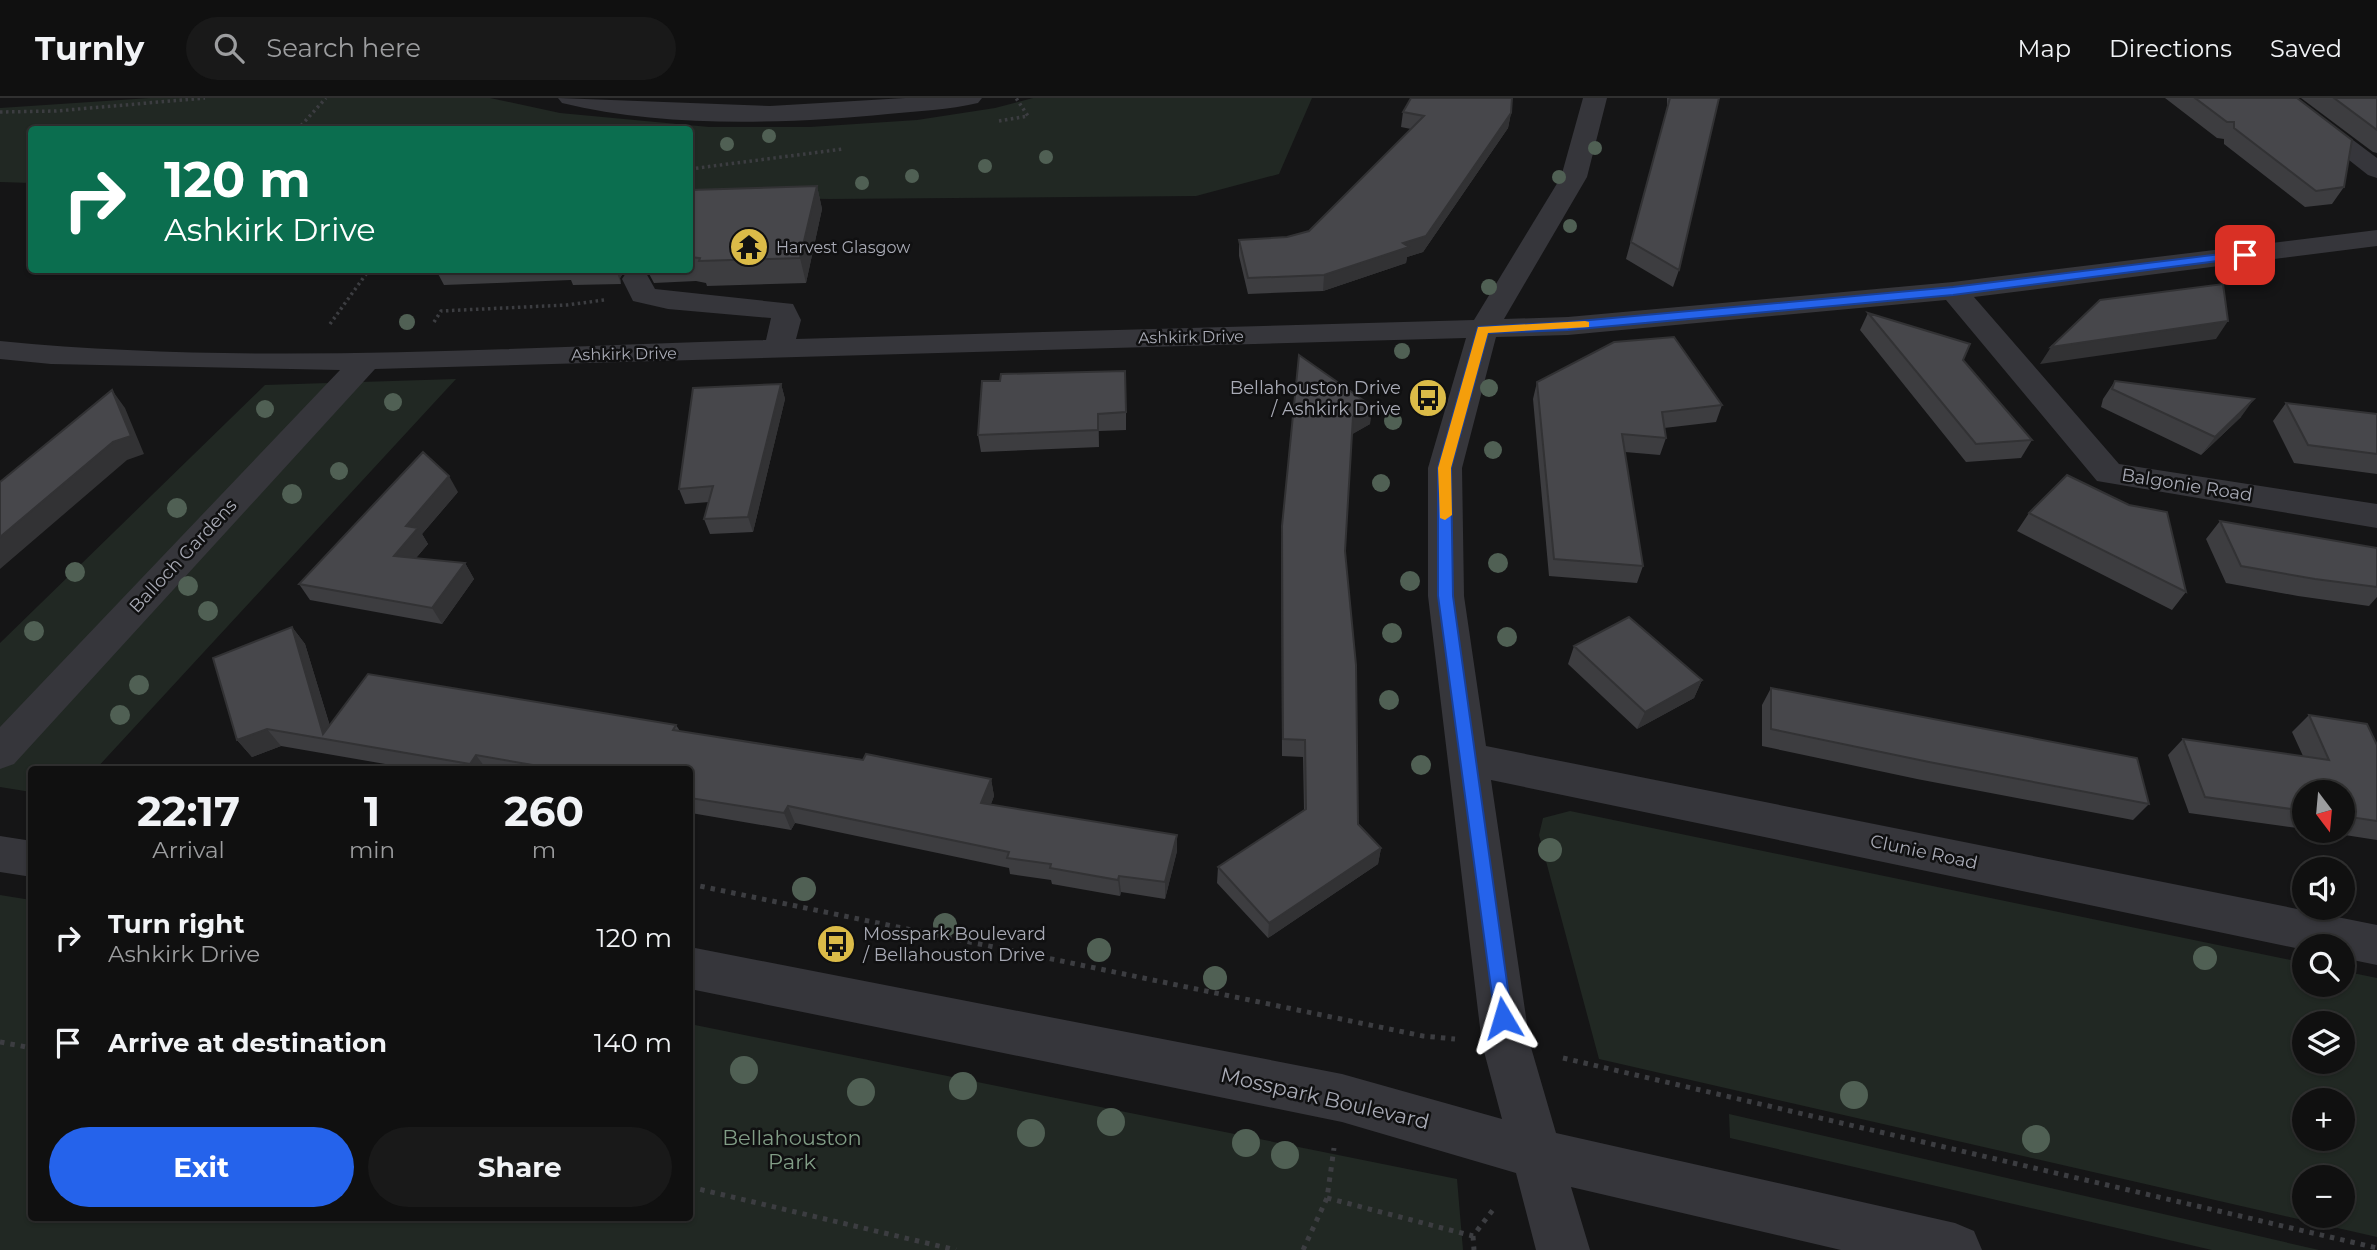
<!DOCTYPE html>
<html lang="en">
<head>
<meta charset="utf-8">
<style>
  body { margin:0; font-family:Montserrat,sans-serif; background:#191919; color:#f1f3f6; height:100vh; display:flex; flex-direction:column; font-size:26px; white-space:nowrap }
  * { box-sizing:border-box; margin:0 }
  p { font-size:23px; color:#9c9d9f }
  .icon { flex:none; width:38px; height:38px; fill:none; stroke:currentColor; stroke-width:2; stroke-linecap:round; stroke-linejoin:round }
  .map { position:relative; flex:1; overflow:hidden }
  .panel { position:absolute; left:28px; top:668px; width:665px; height:455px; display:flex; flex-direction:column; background:#101010; border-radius:7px; box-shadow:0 2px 5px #0004,0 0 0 2px #303030 }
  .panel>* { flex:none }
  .guide { position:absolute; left:28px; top:28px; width:665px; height:147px; border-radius:7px; box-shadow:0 2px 5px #0004,0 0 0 2px #303030; background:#0b6e4f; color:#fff; overflow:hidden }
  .needle { width:46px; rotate:164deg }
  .controls { position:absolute; left:2292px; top:682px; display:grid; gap:14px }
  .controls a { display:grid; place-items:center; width:63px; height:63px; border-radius:50%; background:#101010; box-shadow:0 2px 5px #0004,0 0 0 2px #303030; font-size:35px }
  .pin { position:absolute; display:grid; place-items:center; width:60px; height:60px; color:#fff; margin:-30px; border-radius:14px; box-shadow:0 4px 10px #0006 }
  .me { position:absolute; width:77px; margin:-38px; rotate:353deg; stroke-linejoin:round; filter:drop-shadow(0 0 5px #0008) }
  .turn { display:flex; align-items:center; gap:24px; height:147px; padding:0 21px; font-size:32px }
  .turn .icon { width:91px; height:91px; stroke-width:2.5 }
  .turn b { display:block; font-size:49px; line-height:60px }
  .eta { display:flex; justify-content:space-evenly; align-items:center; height:119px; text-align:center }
  .eta b { font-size:42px; font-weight:700; line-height:49px }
  .cta { display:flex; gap:14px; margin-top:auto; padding:14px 21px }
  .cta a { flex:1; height:80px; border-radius:42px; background:#2563eb; color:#fff; font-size:28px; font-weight:700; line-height:80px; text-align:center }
  .cta a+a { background:#191919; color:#f1f3f6 }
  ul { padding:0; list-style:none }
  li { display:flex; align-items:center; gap:21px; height:105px; padding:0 21px }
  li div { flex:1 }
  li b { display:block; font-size:26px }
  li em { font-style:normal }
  header { display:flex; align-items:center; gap:42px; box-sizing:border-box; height:98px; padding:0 35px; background:#101010; border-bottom:2px solid #303030 }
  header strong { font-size:33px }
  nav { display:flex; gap:38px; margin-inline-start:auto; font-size:24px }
  .search { width:490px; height:63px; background:#191919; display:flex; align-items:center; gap:18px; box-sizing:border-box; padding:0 24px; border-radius:38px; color:#9c9d9f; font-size:26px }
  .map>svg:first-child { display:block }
  .green { fill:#212823; fill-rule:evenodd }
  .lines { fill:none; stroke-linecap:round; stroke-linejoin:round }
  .path-far1 { stroke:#3c3d41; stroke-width:3.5; stroke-dasharray:2.5 3.5; stroke-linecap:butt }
  .path { stroke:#3c3d41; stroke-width:5; stroke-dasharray:4.5 6; stroke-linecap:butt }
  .minor { fill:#36363b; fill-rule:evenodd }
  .tree { fill:#506054 }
  .wall { fill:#3d3d40 }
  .shaded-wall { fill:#323234 }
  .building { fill:#47474b; stroke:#323234; stroke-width:2 }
  .route { fill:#2563eb; stroke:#184099; stroke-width:2 }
  .slow { fill:#f59e0b }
  .labels { text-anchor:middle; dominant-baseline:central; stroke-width:5; stroke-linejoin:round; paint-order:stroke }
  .far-poi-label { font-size:16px; fill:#a8aab5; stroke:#101011; text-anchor:start }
  .far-street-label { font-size:16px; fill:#a8aab5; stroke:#101011 }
  .poi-label { font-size:18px; fill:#a8aab5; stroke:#101011; text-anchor:end }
  .street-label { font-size:18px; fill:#a8aab5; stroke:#101011 }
  .near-street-label { font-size:21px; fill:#a8aab5; stroke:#101011 }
  .near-park-label { font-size:21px; fill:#819d86; stroke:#101011 }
</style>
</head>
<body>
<header>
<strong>Turnly</strong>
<div class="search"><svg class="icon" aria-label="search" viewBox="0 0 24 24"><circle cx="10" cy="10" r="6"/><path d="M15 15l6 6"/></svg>Search here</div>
<nav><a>Map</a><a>Directions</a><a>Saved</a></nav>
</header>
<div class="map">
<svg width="2377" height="1152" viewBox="0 0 2377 1152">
  <rect width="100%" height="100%" fill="#151516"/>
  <!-- green -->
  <path class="green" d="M150,0h340l70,15 149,14h101l107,-7 78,-12 38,-10h279l-33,76 -83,22 -367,3 -139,-3v-66h-658l-1,53 -31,-1v-74z
    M456,281l-361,391h-63l-1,22 -31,-5v-144l265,-258z
    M1570,713l735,152v22h38v-14l34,7v259l-778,-178 -60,-224 4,-17zM2305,926h38v38h-38zM2305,1003h38v38h-38zM2305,1080h38v38h-38z
    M0,797l31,5 1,318h658v-194l767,155 6,71h-1463z
    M1729,1016l590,136h-107l-482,-112z"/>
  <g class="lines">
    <!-- path-far1 -->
    <path class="path-far1" d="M0,14l56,-1 149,-13
      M999,23l29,-5 -12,-18
      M297,32l29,-32
      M690,71l153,-20
      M434,224l7,-11 126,-6 37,-5
      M330,226l39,-54"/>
    <!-- path -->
    <path class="path" d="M690,786l733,152 32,3
      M0,944l32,6
      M1563,960l814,190
      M690,1089l266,63
      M1327,1100l146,38 22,-29
      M1473,1138l1,14
      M1303,1152l24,-52 7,-50"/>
    <!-- minor -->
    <path class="minor" d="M558,0l212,8 135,-8h77l-4,5c-29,7 -60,8 -90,11 -103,10 -225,14 -326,-11z
      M1583,0h24l-20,79 -83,142 64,-2 385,-35 424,-52v16l-403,51 145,167 258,40v24l-280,-47 -151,-181 -378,35 -72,2 -34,131 2,128 22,150 891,179v40l-34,-7v-11h-38v3l-814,-170 39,264 26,89 399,90 19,8 8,19h-141l-270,-63 19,63h-54l-20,-77 -174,-51 -652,-133v-42l652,127 160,45 -20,-75 -54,-448v-128l38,-130 -1091,31 -361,395 -14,5v-42l340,-357 -289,-6 -51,-5v-18c254,25 512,6 766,-1l5,-22 -103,-9 -35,-8 -11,-22 4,-6 10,-3 10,3 9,16 138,15 8,16 -5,19 678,-19 87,-143z
      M2270,0h27l80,60v20l-9,-3z
      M0,738l32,5v36l-32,-5z"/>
  </g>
  <!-- trees -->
  <g class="tree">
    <circle cx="769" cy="38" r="7"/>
    <circle cx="727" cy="46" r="7"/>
    <circle cx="1595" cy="50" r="7"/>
    <circle cx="1046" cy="59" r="7"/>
    <circle cx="985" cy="68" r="7"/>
    <circle cx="912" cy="78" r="7"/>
    <circle cx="1559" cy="79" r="7"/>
    <circle cx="862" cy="85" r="7"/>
    <circle cx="1570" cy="128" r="7"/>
    <circle cx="1489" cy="189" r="8"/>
    <circle cx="407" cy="224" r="8"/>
    <circle cx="1402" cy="253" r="8"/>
    <circle cx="1489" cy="290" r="9"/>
    <circle cx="393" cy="304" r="9"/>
    <circle cx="265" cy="311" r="9"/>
    <circle cx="1393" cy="323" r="9"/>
    <circle cx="1493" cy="352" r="9"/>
    <circle cx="339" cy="373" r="9"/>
    <circle cx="1381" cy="385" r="9"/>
    <circle cx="292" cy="396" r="10"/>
    <circle cx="177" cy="410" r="10"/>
    <circle cx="1498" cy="465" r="10"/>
    <circle cx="75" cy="474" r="10"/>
    <circle cx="1410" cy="483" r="10"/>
    <circle cx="188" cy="488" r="10"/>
    <circle cx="208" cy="513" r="10"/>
    <circle cx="34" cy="533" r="10"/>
    <circle cx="1392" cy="535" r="10"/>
    <circle cx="1507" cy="539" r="10"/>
    <circle cx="139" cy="587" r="10"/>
    <circle cx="1389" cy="602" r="10"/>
    <circle cx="120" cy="617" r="10"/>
    <circle cx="1421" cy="667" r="10"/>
    <circle cx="1550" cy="752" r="12"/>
    <circle cx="804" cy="791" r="12"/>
    <circle cx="945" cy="827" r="12"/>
    <circle cx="1099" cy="852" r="12"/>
    <circle cx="2205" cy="860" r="12"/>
    <circle cx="1215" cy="880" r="12"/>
    <circle cx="744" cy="972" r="14"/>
    <circle cx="963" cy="988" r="14"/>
    <circle cx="861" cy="994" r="14"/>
    <circle cx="1854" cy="997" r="14"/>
    <circle cx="1111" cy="1024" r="14"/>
    <circle cx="1031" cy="1035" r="14"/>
    <circle cx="2036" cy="1041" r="14"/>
    <circle cx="1246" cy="1045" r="14"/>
    <circle cx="1285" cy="1057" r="14"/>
  </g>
  <!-- wall -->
  <path class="wall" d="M1667,0h52l-40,172 -6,17 -47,-28 41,-150z
    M2165,0h132l47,89 -12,17 -27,3 -81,-63v-5l-7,-1z
    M2301,0h76v55l-4,-1z
    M1403,14l108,1 -3,15 -85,124 -16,5 -1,6 -83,28 -75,3 -9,-38v-16l48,-3 22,-6 102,-102 -10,-2z
    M817,88l5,23 -16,74 -99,3 -1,-3 -10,-2 -42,2 -7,-13h-4h47v-80z
    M436,172h194l-6,2 -4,6 1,6 -48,1 -2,-5 -127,5z
    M1868,215l95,47 69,80 -11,18 -55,4 -106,-132z
    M1299,257l71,69 -18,10 -7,117 13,273 23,24 -3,16 -110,74 -51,-55 1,-16 86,-57 -1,-53 -21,-1 -1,-213z
    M2115,283l126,36 -40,38 -100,-48 2,-8z
    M1537,284l185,23 -6,17 -52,6 2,10 -6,17 -35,-3 18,114 -6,17 -88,-7 -16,-177z
    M781,286l4,15 -32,133 -43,2 -6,-15 5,-17 -24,2 -6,-15z
    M1126,290v42l-27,1v16l-118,5 -3,-17z
    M2286,305l91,11v60l-83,-11 -21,-42z
    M458,394l-36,42 6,10 -12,14 49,5 9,16 -32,45 -132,-24 -11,-16z
    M2029,415l157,79 -14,18 -155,-79z
    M2220,423l157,27v49l-8,9 -71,-10 -72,-13 -20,-44z
    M292,529l13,17 25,82 346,-1 4,6 311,48 3,17 -3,8 186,47 -12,48 -44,-7 -1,4 -68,-12 -1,-4 -41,-6 -1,-6 -214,-45 -4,7 -100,-17 -1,-3v-40h-270l-139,-24 -29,11 -15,-17z
    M1574,548l128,34 -8,18 -57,31 -69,-65z
    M1771,590l378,116 -16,16 -216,-41 -155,-33v-41z
    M2309,617l68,30v95l-58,-9h24v-38h-38v36l-116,-16 -21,-58 15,-16 120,17 -11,-24z"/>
  <!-- shaded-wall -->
  <path class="shaded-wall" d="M1511,15l-3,15 -85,124 -16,5 -1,6 -83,28 1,-16z
    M817,88l5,23 -16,74 -6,-25z
    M616,172h14l-6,2 -4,6 1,6z
    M2228,223l-12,18 -176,25 11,-17z
    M781,286l4,15 -32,133 -5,-15z
    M112,292l13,18 19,46 -17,6 -127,109v-32z
    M2254,301l-13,18 -40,38 14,-18z
    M1373,309l-3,17 -19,11 2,-18z
    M1098,316l1,17v16l-1,-17z
    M449,378l9,16 -36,42 6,10 -24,28 -10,-16 12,-30z
    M465,465l9,16 -32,45 -10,-16z
    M292,529l13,17 29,96 -11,-6z
    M1702,582l-8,18 -57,31 8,-17z
    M267,631l14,17 -29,11 -15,-17z
    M476,657l11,15h-13l-4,-6z
    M991,681l3,17 -9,23 -4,-16z
    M788,708l7,17 -4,7 -7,-17z
    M1177,737v16l-12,48v-17z
    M1381,750l-3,16 -110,74 1,-15z
    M1119,778l2,16 -1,4 -2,-16z"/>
  <!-- building -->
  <path class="building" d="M1411,0h101l-1,15 -85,123 -23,7 6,4 -85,28 -76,3 -9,-38 48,-3 22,-6 115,-115 -21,-4z
    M1670,0h49l-40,172 -48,-28z
    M2195,0h102l55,42 -8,47 -28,4 -82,-63v-6h-7z
    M2334,0h43v32z
    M817,88l-17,72 -101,3 1,-3 -10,-1v-67z
    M2223,186l5,37 -177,26 49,-47z
    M1868,215l102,31 -7,16 69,80 -56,4z
    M1674,239l48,68 -60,7 4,26 -44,-4 21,132 -89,-7 -17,-177 77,-40z
    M1299,257l74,52 -20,10 -8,134 11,114 2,159 23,24 -112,75 -51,-56 88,-58 -1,-69 -22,-1 -1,-213z
    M1125,273l1,41 -28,2v16l-120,5 4,-54h18l1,-7z
    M2115,283l139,18 -39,38 -103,-48z
    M781,286l-33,133 -44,2 9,-33 -34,3 14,-101z
    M112,292l19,46 -18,6 -113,95v-55z
    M2286,305l91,11v40l-69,-9z
    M423,354l26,24 -43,50 12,2 -24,28 71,7 -33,45 -133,-24z
    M2067,377l62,30 38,7 19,80 -157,-79z
    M2220,423l157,27v39l-62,-8 -74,-13z
    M1629,519l73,63 -57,32 -71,-66z
    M292,529l31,107 45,-60 308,51 -3,5 190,30 3,-6 125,25 -10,24 196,32 -12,47 -46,-6 -1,4 -68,-12 1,-4 -44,-6 2,-6 -221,-46 -4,7 -94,-15v-28h-129l-85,-15 -6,9 -203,-35 -30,11 -24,-82z
    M1771,590l366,70 12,46 -220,-42 -158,-33z
    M2309,617l58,9 10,21v76l-34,-5v-23h-38v18l-100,-14 -22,-58 146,21z"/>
  <!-- route -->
  <path class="route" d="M2245,153l4,1v5l-296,38 -385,35 -80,3 -37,135 2,128 59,422 -2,7 -7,3 -7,-3 -58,-429v-128l40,-141 90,-5 385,-35z"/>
  <!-- slow -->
  <path class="slow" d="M1585,223l4,1v5l-101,6 -37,135 1,47 -7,5 -5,-2 -2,-50 40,-141z"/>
  <!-- icons -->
  <defs>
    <symbol id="temple-disc" viewBox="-11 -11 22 22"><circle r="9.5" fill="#dbbb48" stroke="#101011"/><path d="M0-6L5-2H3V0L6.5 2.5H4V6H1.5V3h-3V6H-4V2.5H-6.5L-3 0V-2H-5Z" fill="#111"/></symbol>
    <symbol id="bus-disc" viewBox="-11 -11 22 22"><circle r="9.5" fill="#dbbb48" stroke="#101011"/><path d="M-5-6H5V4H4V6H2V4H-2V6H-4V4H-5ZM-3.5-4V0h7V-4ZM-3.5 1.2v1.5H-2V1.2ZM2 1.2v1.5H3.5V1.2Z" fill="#111"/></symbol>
  </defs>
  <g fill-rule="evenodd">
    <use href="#temple-disc" x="727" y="127" width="44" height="44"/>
    <use href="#bus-disc" x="1406" y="278" width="44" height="44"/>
    <use href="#bus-disc" x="814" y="824" width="44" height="44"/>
  </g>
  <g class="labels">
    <!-- far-poi labels -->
    <g class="far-poi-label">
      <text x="776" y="149">Harvest Glasgow</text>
    </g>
    <!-- far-street labels -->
    <g class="far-street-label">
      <text transform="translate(1191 239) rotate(-1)">Ashkirk Drive</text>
      <text transform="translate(624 256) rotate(-1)">Ashkirk Drive</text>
    </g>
    <!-- poi labels -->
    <g class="poi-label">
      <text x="1401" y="290">Bellahouston Drive<tspan x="1401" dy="21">/ Ashkirk Drive</tspan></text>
      <text x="863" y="836" text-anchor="start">Mosspark Boulevard<tspan x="863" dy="21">/ Bellahouston Drive</tspan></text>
    </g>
    <!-- street labels -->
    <g class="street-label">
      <text transform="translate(2187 387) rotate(9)">Balgonie Road</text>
      <text transform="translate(183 458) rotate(-47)">Balloch Gardens</text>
      <text transform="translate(1924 754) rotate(12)">Clunie Road</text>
    </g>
    <!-- near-street labels -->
    <g class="near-street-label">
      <text transform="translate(1325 1000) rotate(13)">Mosspark Boulevard</text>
    </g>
    <!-- near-park labels -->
    <g class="near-park-label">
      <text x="792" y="1039">Bellahouston<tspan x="792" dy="24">Park</tspan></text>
    </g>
  </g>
</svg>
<div class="controls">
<a><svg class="needle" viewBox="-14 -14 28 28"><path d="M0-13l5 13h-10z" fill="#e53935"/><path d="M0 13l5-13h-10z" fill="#9c9d9f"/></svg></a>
<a><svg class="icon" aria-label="sound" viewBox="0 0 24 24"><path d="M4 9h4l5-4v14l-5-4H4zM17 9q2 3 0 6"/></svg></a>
<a><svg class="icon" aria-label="search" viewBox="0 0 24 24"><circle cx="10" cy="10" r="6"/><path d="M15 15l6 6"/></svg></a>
<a><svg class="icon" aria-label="layers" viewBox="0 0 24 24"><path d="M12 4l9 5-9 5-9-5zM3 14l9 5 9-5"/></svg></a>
<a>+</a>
<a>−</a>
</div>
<div class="pin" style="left:2245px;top:157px;background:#d93025"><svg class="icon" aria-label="arrive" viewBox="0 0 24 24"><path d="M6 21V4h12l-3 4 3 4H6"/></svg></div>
<svg class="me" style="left:1503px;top:920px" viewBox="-20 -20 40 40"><path d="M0-17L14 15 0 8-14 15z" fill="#2563eb" stroke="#fff" stroke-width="4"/></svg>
<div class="guide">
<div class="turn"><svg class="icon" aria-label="right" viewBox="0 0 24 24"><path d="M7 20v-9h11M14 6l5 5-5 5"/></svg><div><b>120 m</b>Ashkirk Drive</div></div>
</div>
<section class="panel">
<div class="eta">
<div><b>22:17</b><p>Arrival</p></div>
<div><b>1</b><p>min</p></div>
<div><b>260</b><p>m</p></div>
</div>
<ul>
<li><svg class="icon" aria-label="right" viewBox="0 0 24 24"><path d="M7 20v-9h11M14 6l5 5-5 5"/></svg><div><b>Turn right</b><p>Ashkirk Drive</p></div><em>120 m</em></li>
<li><svg class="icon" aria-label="arrive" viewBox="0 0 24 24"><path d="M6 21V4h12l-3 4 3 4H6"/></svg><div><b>Arrive at destination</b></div><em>140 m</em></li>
</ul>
<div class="cta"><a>Exit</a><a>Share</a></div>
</section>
</div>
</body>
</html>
